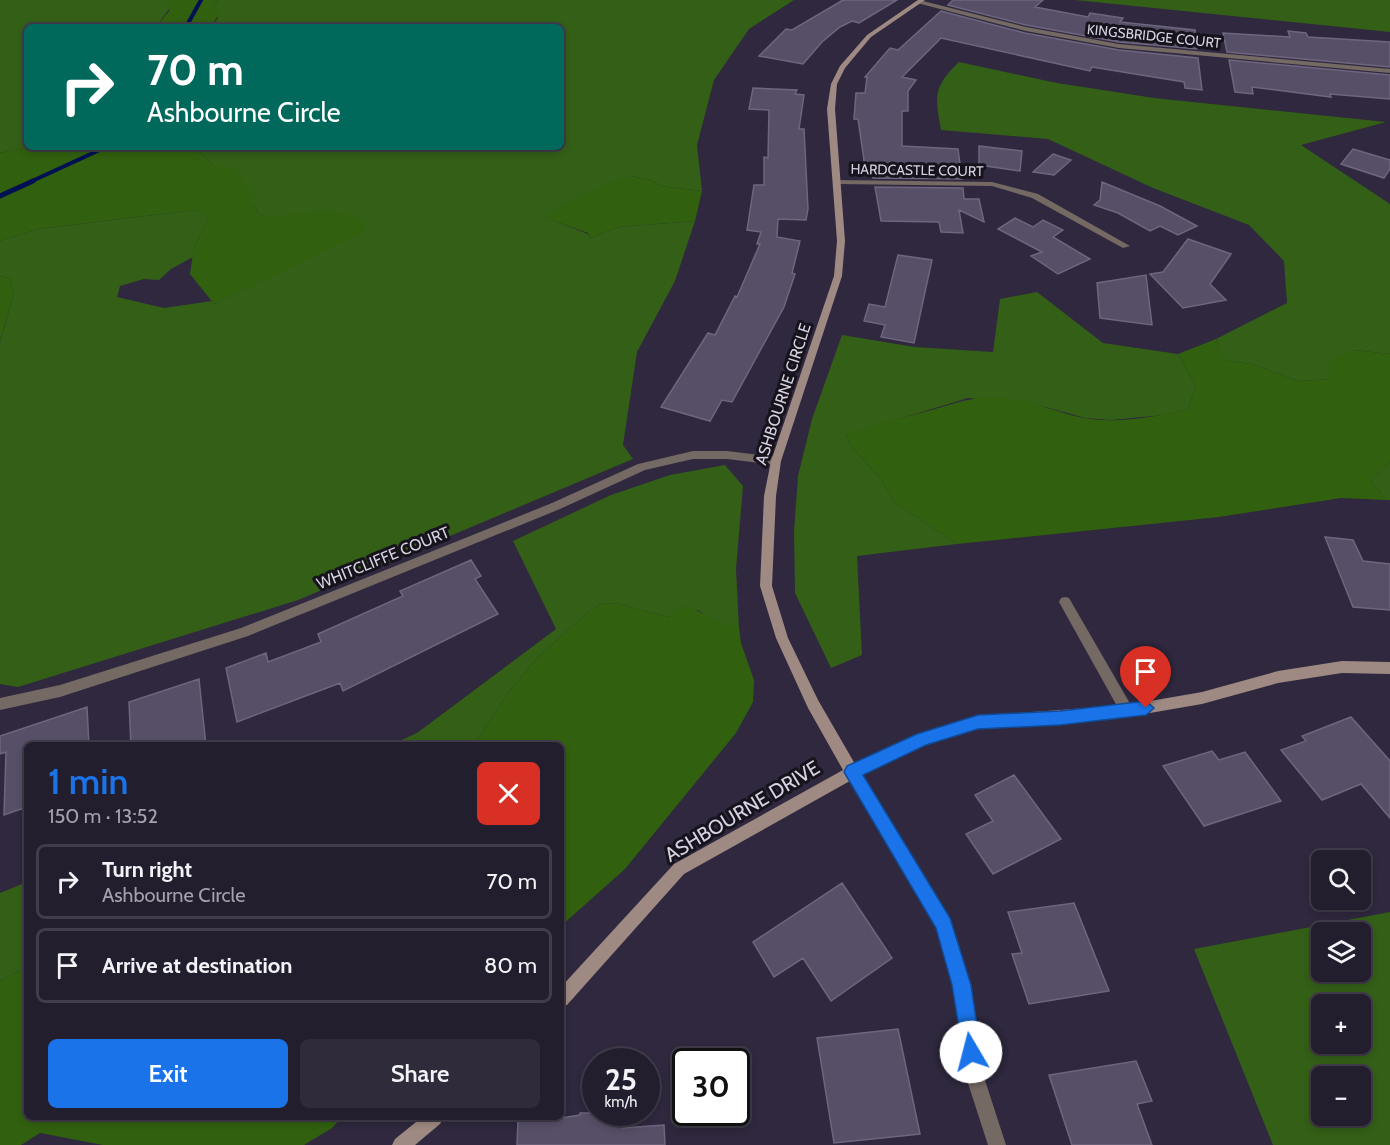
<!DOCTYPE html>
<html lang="en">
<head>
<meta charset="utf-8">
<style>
  body { margin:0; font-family:Cabin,sans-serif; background:#2f2b3a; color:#f1f3f6; height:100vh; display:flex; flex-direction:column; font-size:22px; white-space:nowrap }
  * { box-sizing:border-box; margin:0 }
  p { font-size:20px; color:#a3a2aa }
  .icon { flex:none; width:33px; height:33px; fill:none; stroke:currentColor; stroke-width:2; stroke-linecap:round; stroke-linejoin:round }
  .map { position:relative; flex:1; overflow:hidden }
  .sheet { position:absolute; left:24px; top:742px; width:540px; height:378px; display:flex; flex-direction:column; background:#231e2e; border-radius:9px; box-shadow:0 3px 9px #0003,0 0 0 2px #403c4a }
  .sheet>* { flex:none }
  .top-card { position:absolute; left:24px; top:24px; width:540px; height:126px; border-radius:9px; box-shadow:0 3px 9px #0003,0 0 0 2px #403c4a; background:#00695c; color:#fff; overflow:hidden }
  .controls { position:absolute; left:1311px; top:850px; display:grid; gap:12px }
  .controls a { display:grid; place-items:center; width:60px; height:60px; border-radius:9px; background:#231e2e; box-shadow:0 3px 9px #0003,0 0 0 2px #403c4a; font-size:30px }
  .speed { position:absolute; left:582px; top:1048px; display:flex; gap:12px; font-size:30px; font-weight:700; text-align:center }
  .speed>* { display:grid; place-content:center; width:78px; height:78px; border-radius:50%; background:#231e2e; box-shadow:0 3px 9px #0003,0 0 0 2px #403c4a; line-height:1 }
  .speed small { font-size:15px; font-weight:400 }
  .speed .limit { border:3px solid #111; border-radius:9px; background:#fff; color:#111 }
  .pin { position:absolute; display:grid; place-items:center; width:51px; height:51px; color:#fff; margin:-62px -26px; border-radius:50% 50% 50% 0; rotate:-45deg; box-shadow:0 0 6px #0007 }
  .pin .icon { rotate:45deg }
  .me { position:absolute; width:66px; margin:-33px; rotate:352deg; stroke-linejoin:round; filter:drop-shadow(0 0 4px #0008) }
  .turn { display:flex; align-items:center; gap:21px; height:126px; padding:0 24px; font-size:27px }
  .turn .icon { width:78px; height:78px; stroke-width:2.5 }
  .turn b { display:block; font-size:42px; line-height:51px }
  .round { display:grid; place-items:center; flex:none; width:63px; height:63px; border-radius:9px; background:#2f2b3a }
  .headline { display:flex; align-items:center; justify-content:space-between; height:102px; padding:0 24px }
  h1 { font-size:36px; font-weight:600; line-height:45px; color:#1a73e8 }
  .cta { display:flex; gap:12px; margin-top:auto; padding:12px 24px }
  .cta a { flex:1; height:69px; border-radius:9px; background:#1a73e8; color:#fff; font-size:24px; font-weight:600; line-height:69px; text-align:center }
  .cta a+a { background:#2f2b3a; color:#f1f3f6 }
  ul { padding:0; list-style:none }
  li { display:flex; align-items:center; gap:18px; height:75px; margin:0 12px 9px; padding:0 12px; border:3px solid #403c4a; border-radius:9px }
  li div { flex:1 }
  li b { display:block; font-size:22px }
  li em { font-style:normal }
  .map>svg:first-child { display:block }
  .green { fill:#345f17; fill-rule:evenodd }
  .forest { fill:#31600f }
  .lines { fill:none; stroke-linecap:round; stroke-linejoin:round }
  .stream-far1 { stroke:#011053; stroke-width:4 }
  .stream { stroke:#011053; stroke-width:5 }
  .building { fill:#574f67; stroke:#6e667f; stroke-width:1.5 }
  .lane { fill:#756964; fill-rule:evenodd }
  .street { fill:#756964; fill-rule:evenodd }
  .secondary { fill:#9e8a82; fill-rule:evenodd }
  .route { fill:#1a73e8; stroke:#114b97; stroke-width:1.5 }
  .labels { text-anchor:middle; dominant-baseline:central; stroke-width:6; stroke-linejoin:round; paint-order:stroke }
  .far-street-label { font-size:14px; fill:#d6d2e0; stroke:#16131d }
  .street-label { font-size:16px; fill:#d6d2e0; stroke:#16131d }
  .near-street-label { font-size:20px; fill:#d6d2e0; stroke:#16131d }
</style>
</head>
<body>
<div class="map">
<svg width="1390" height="1145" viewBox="0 0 1390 1145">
  <rect width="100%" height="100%" fill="#2f283e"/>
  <!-- green -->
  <path class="green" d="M0,0h170l2,5 -16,22h-129l1,120 -28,6z
    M218,0h576l-45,29 -35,51 -17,65 5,46 -41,-5 -10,-6 -20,-4 -84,42 41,16 2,4 29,-11 76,-6 -20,60 -38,71 -14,93 10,14 -335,141 -280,87 -18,-3v-341l14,-50 -5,-15 -9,-2v-35l39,-12 156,-19 10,3 2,7 -13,27 -1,10 -22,12 -12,11 -15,-1 -24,7 -3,11 47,11 48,-7 2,3 81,-41 -23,-46 -13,-2 -5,-11 -60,-57h367v-120h-351l8,-9 -4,-10z
    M1075,0h315v32z
    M959,62l98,21 97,15 232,24 -85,23 89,59v150l-36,-4 -23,29 -32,2 -47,-17 -30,-4 -6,-21 71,-36 -3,-42 -35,-36 -96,-37 -105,-49 -107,-9c-6,-34 -8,-43 18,-68z
    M1037,292l66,51 75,11 18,32 -8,23 -24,6 -53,5 -26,-2 -43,-12 -74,-8 -122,37 5,11 29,32 14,24 63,42 -100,12 5,99 -31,13 -36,-75 -1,-61 4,-56 14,-57 30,-84 73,12 78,5 7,-53z
    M1390,462v38h-4l-15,-19z
    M725,465l18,21 -7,83 3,59 -20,-4 -21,-14 -29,7 -54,-14 -14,1 -12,7 -52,47 -30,36 -33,51 -86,1 29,-13 139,-104 -43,-88 98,-46 59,-20z
    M27,882v85l-27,14v-88z
    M1390,912v233h-117l-79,-196zM1322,933h38v39h-38zM1322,1005h38v39h-38zM1322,1077h38v39h-38z"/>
  <!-- forest -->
  <path class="forest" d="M170,0h48l-4,8 6,5 -10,14h-54l13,-16z
    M28,147h166l20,19 21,2 20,30 -1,6 5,11c33,5 79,-16 106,9l-2,8 -149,72 -24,-30 4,-27 13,-27 -2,-6 -10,-4 -156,19 -39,12v-88z
    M631,176l20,4 10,6 41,5 -7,30 -76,6 -29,11 -2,-5 -42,-15c26,-22 53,-31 85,-42z
    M0,276l9,2 5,15 -14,49z
    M1216,339l7,21 29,4 47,17 32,-2 -2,-18 25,-11 36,4v108l-19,19 15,19 -45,-2 -122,19 -262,27 -63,-42 -14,-24 -29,-32 -5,-11c26,-11 51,-15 78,-23 29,-8 49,-17 80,-14 28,2 53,15 80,20 33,6 72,-1 104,-9l8,-23 -18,-32z
    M615,603l54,14 14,-12c21,7 34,18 56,23l2,15 13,37 -1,22 -17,31 -111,136 -64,57v-180l-87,-1 33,-51 30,-36 52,-47 12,-7z
    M27,967v151h314l-9,10 -28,17h-201l-63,-12 -19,12h-21v-164z"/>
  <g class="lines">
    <!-- stream-far1 -->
    <path class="stream-far1" d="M186,27l15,-27
      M30,182l76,-35"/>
    <!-- stream -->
    <path class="stream" d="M0,196l33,-15"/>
  </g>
  <!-- building -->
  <path class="building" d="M843,0h54l-38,23 -7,-2 -12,6 -18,15 -19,22 -44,-8 27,-27 6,1z
    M953,0h90l-8,7 53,10 2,-4 33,5 -3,4 75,8 2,19 -78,-7 -93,-17 -78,-20z
    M941,11l84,22 94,17 79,8 4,32 -17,-2 -1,-6 -92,-15 -2,4 -149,-33 -39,39 14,3 -8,11v20h-6v35l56,3 4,30 -89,-1 -1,-11h-7l-7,-48h-4l2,-26h9l2,-16h-2l25,-29 8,2z
    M1288,31l18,2 2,4 82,5v25l-163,-15 -4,-19 67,4z
    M1229,60l161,15v24l-60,-5 1,3 -79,-10 1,7 -18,-2z
    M753,88l44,2 -2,4 9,1 -5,34h5l4,80 -2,11 -28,-1 -1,18 23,4 -8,32 3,1 -11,33 -52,95 -10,-2 -12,21 -49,-14 47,-74 7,2 20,-39 2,1 23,-53h-3l4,-12 -14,-2 7,-45h10v-28l4,1 1,-48 -20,-1z
    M979,146l43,5 -2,20 -41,-6z
    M1353,149l37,11v9l-6,9 -43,-14z
    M1053,154l18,6 -17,15 -21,-3z
    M1102,182l58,24 37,20 -19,9 -18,-9 -10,5 -32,-18 -24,-8 6,-5z
    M875,187l88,1 1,11h15l5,23 -25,-12 4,23 -22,-1 -2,-10 -58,-1z
    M1015,218l18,9 10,-7 20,10 -10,7 37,22 -32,15 -27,-18 11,-4 -44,-23z
    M1188,239l43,15 -21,30 16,16 -43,8 -33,-34 13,-2z
    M898,255l34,5 -18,83 -33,-6 4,-12 -21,-4 5,-17 16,3z
    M1146,275l6,50 -52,-7 -3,-35z
    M1325,537l28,3 10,21 27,3v46l-37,-3z
    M471,560l10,16 -6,3 23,35 -155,77 -3,-8 -103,39 -11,-54 40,-15 2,9 53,-20 -3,-8 85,-38 -3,-5z
    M199,679l7,67h-75l-2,-44z
    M87,707l2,39h-62v61l-23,8 2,-63 -6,2v-18z
    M1351,717l39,44v57l-29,-34 -39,16 -41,-50 25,-9 -4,-5z
    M1212,751l7,9 26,-8 36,49 -77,25 -41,-60z
    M1014,775l47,64 -68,35 -27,-40 27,-13 -18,-26z
    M842,883l50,75 -61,43 -28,-43 -29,19 -21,-35z
    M1074,903l35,88 -80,13 -17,-50 10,-1 -14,-41z
    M898,1029l22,105 -86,9 -17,-105z
    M1136,1061l16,40 -15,3 15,41h-80l-23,-70z
    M580,1113h43v15l41,-3 1,20h-148l1,-25 43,-2 19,-3z"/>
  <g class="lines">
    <!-- lane -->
    <path class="lane" d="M1065,597l4,1 63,109 2,4 -2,4 -5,2 -5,-2 -63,-113 2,-4z"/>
    <!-- street -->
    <path class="street" d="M919,0l107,27 93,17 271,25v4l-271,-25 -93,-17 -109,-28z
      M834,180l158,2 46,12 92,52 -7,2 -91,-50 -40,-12 -155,-2h-3z
      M693,451h34l49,6 5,4 -5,4 -49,-6h-34l-48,11 -85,39 -312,127 -188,61 -60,13v-12l60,-13 181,-57 311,-125 86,-39z
      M852,765l5,2 94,157 18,61 14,89 23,71h-18l-23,-71 -12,-89 -17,-58 -89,-150 -2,-5 2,-5z"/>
    <!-- secondary -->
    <path class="secondary" d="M918,0h7l-54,37 -26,31 -8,16 -2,25 10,132 -3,35 -61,185 -5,35 -4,90 16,52 30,62 37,64 63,-29 60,-19 149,-11 75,-13 76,-21 64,-10 48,1v12l-48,-1 -64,10 -76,21 -75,13 -149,11 -52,16 -69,33 -173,97 -117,131 -6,2v-20l113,-123 169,-94 -35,-62 -32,-70 -16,-52 4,-90 7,-35 63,-185 3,-35 -10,-132 4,-25 9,-18 27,-31z
      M421,1118h22l-3,6 -25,21h-23l3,-6z"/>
  </g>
  <!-- route -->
  <path class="route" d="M1146,701l8,7 -8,7 -86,10 -82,4 -52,16 -63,30 87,143 21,67 10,67 -3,6 -7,3 -7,-3 -12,-73 -16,-57 -89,-151 -3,-5 3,-6 70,-32 61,-19 82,-4z"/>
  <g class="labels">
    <!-- far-street labels -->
    <g class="far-street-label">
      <text transform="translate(1154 36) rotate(6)">KINGSBRIDGE COURT</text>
      <text transform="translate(917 170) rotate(1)">HARDCASTLE COURT</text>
    </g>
    <!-- street labels -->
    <g class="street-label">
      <text transform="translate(783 394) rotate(-72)">ASHBOURNE CIRCLE</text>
      <text transform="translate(383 558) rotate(-22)">WHITCLIFFE COURT</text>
    </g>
    <!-- near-street labels -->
    <g class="near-street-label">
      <text transform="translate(742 811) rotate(-31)">ASHBOURNE DRIVE</text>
    </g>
  </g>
</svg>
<div class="controls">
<a><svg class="icon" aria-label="search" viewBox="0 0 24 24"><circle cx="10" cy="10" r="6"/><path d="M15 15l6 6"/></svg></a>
<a><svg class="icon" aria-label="layers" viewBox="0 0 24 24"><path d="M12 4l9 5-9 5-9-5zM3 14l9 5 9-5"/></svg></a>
<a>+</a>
<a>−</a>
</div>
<div class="speed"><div>25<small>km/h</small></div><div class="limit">30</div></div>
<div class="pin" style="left:1146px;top:708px;background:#d93025"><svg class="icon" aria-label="arrive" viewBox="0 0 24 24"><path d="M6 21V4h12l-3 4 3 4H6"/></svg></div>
<svg class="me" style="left:971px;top:1052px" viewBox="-20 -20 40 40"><circle r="19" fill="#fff"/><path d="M0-13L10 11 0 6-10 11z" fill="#1a73e8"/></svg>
<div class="top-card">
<div class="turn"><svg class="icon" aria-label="right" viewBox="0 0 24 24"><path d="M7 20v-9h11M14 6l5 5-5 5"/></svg><div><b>70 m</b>Ashbourne Circle</div></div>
</div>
<section class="sheet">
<div class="headline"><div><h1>1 min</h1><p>150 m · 13:52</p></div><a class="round" style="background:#d93025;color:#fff"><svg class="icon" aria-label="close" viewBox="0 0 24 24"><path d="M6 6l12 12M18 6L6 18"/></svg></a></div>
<ul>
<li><svg class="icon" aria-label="right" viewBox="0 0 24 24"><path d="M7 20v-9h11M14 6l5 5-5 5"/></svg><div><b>Turn right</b><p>Ashbourne Circle</p></div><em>70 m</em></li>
<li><svg class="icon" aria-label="arrive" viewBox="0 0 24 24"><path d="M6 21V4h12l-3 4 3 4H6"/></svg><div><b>Arrive at destination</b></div><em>80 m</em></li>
</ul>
<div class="cta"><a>Exit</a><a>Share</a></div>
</section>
</div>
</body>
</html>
